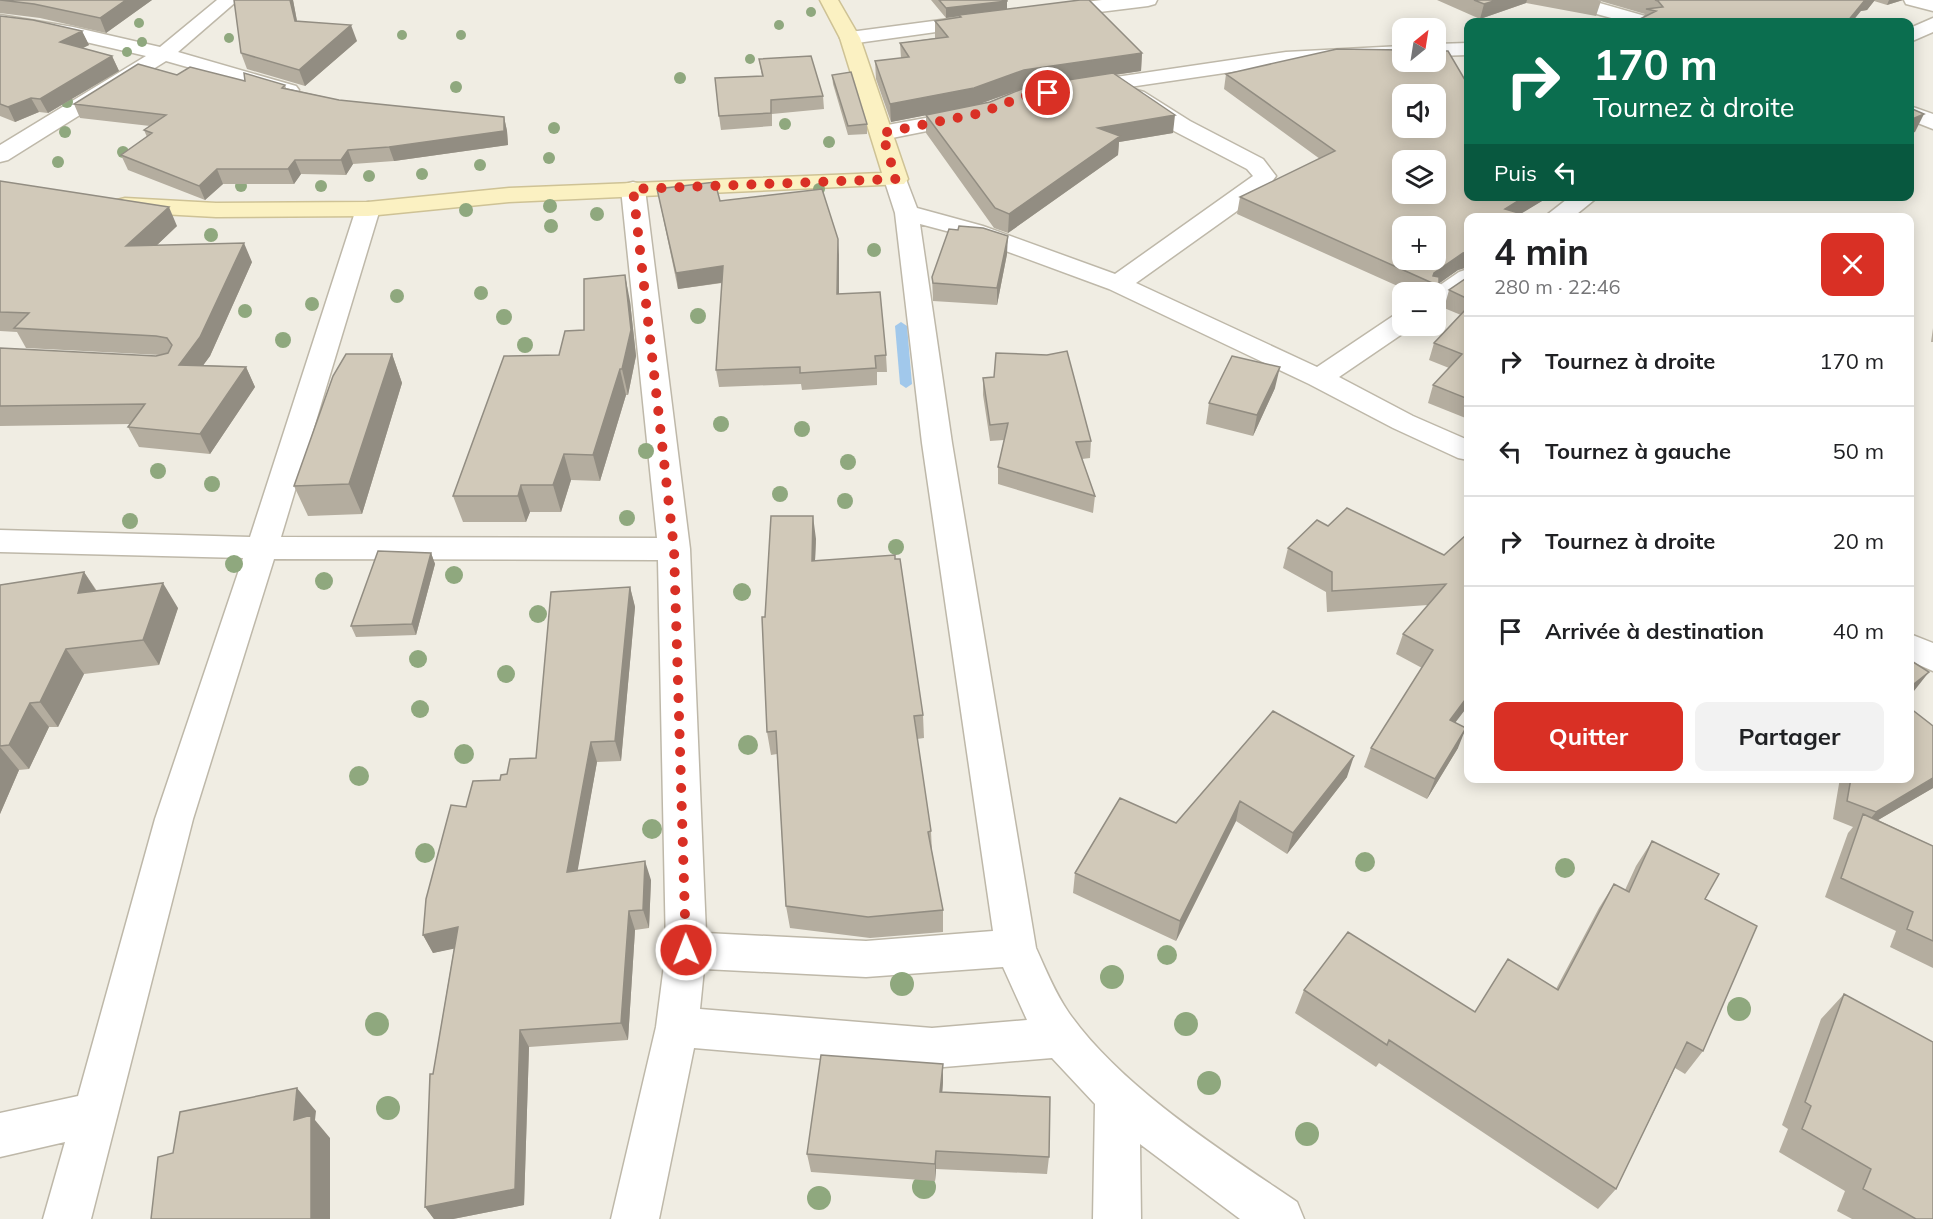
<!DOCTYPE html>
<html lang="fr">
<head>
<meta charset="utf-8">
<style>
  body { margin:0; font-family:Mulish,sans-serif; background:#f2f2f2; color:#202124; height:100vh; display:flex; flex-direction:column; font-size:22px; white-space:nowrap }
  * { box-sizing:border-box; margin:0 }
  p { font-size:20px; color:#757577 }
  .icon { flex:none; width:33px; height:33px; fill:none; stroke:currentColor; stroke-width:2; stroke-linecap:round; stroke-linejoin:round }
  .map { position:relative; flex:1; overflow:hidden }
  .details { position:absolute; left:1464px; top:213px; width:450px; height:570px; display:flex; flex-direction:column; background:#fff; border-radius:12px; box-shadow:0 3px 15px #0003 }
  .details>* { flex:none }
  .guide { position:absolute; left:1464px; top:18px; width:450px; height:183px; border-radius:12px; box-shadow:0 3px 15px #0003; background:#0b6e4f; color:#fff; overflow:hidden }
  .needle { width:39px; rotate:30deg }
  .tools { position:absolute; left:1392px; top:18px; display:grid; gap:12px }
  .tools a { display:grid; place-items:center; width:54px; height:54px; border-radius:12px; background:#fff; box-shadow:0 3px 15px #0003; font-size:30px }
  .pin { position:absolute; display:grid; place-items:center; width:51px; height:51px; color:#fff; margin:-26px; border:3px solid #fff; border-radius:50%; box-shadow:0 2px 6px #0007 }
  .me { position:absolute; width:66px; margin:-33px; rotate:359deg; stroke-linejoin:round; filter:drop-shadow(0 0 4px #0008) }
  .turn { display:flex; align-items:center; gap:21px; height:126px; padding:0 30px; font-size:27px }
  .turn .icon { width:78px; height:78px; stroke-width:2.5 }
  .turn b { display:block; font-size:42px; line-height:51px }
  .then { display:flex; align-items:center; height:57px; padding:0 30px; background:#0003; gap:12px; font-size:22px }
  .round { display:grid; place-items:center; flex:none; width:63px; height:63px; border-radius:12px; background:#f2f2f2 }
  .head { display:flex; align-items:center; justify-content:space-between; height:102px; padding:0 30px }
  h1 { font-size:36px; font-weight:700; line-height:45px }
  .primary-button { display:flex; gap:12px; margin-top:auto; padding:12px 30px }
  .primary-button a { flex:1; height:69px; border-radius:12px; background:#d93025; color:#fff; font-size:24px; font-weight:700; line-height:69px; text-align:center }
  .primary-button a+a { background:#f2f2f2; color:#202124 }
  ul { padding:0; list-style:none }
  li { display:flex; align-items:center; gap:18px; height:90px; padding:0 30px; border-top:2px solid #e0e0e0 }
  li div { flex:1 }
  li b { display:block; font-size:22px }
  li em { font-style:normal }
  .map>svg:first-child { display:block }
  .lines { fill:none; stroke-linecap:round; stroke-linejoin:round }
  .stream { fill:#a1c8eb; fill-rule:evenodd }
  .street-casing { stroke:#beb8a9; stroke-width:3 }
  .secondary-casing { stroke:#cec295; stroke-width:3 }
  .street { fill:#fff; fill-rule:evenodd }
  .secondary { fill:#fbf1c2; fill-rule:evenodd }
  .tree { fill:#8fa87e }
  .wall { fill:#b4ad9f; fill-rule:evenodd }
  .shaded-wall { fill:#928d82 }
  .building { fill:#d1c9b9; stroke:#928d82; stroke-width:1.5; fill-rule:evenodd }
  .route { stroke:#d93025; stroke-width:10; stroke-dasharray:0 18 }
</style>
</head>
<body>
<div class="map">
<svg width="1933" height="1219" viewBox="0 0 1933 1219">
  <rect width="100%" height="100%" fill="#f0ede3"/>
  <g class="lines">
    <!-- stream -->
    <path class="stream" d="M901,322l6,4 5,58 -6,4 -6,-4 -5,-58z"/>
    <defs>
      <path id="street" d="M217,0h21l-60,52 118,34 3,4 -3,4 -7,2 -7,-2 -116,-33 -158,99 -8,2v-17l146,-89 -73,-17 -73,-12v-12l73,12 87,20z
        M1102,0h55l-2,4 -7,2 -97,12 -7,-2 -3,-4 3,-4 7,-2z
        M1589,0l63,18 3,4h-29l-44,-12 -3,-4 3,-4z
        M1904,0h29v11l-27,-7z
        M979,15l7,2 3,4 -3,4 -136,19 -7,-2 -3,-4 3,-4 7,-2z
        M1933,18v14l-23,10v-14z
        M1468,43v12l-32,1v-12z
        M1402,46v12l-116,6 -204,30 -7,-2 -3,-4 3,-4 7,-2 204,-30z
        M1137,90l7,2 46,29 73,38 13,17 -11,15 -129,92 181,84 76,-51 9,-2v12h11l-2,2 -72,49 74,39 55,24v20l-10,-2 -65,-30 -84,-44 -200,-95 -144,-53 -45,-12 32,219 84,505c10,22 19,45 33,65 52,74 153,138 228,189l7,17h-64l-100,-75 1,75h-48l2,-115 -43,-46 -120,10 -238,-20 -35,171h-48l45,-192 10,-77 -8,-390 -384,-1 -81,260 -102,400h-48l22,-77 -65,15v-44l78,-17 77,-277 88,-261 -243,-6v-22l250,7 106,-328 4,-5 8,-2 8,2 4,5 -99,328 376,1 -36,-349 4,-5 8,-2 8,2 4,5 45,360 16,384 160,8 127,-10 -71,-488 -27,-230 -11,-34 4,-5 8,-2 8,2 13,34 66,18 132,48 138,-98 -6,-7 -73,-38 -44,-31 -4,-4 4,-4zM1003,967l24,53 -95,8 -232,-19 4,-40 162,8z
        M1910,106l23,8v15l-23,-9z
        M969,110l8,1 3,5 -3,5 -95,19 -8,-2 -3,-5 3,-5 8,-2z
        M1571,196h28l-27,22h-29z
        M1468,269v19l-23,17 -9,3v-16h-6l29,-20z
        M1910,634l23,9v28l-23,-10z"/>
      <path id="secondary" d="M820,0h18l22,38 48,141 -4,5 -395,18 -141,14 -152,1 -91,-5 -8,-2 -4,-5 4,-5 8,-2 91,5 152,-1 141,-14 373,-15 -42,-135z"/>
    </defs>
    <!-- street casing -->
    <use href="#street" class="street-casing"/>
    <!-- secondary casing -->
    <use href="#secondary" class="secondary-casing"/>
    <!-- street -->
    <use href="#street" class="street"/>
    <!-- secondary -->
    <use href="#secondary" class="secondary"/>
  </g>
  <!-- trees -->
  <g class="tree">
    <circle cx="811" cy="12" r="5"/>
    <circle cx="139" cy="23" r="5"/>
    <circle cx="779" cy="25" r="5"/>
    <circle cx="402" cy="35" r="5"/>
    <circle cx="461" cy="35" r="5"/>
    <circle cx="229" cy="38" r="5"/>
    <circle cx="142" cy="42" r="5"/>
    <circle cx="127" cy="52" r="5"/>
    <circle cx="750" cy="59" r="5"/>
    <circle cx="680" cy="78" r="6"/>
    <circle cx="456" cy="87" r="6"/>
    <circle cx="67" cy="102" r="6"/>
    <circle cx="785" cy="124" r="6"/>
    <circle cx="554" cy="128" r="6"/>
    <circle cx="65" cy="132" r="6"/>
    <circle cx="829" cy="142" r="6"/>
    <circle cx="123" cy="152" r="6"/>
    <circle cx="549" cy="158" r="6"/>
    <circle cx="58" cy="162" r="6"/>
    <circle cx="480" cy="165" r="6"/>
    <circle cx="422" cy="174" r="6"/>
    <circle cx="369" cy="176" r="6"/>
    <circle cx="241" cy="186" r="6"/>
    <circle cx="321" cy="186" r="6"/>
    <circle cx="819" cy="189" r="6"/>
    <circle cx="550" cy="206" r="7"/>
    <circle cx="466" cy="210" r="7"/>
    <circle cx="597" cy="214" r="7"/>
    <circle cx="551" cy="226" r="7"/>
    <circle cx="211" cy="235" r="7"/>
    <circle cx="874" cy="250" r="7"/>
    <circle cx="481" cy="293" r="7"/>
    <circle cx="397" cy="296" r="7"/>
    <circle cx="312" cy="304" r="7"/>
    <circle cx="245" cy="311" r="7"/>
    <circle cx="698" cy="316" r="8"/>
    <circle cx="504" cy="317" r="8"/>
    <circle cx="283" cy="340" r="8"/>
    <circle cx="525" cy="345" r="8"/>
    <circle cx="721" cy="424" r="8"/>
    <circle cx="802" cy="429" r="8"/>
    <circle cx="646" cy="451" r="8"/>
    <circle cx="848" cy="462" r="8"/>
    <circle cx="158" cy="471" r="8"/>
    <circle cx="212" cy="484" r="8"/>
    <circle cx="780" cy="494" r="8"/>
    <circle cx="845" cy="501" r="8"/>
    <circle cx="627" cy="518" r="8"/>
    <circle cx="130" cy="521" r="8"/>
    <circle cx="896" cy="547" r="8"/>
    <circle cx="234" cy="564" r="9"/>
    <circle cx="454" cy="575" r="9"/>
    <circle cx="324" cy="581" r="9"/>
    <circle cx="742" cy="592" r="9"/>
    <circle cx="538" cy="614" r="9"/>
    <circle cx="418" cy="659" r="9"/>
    <circle cx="506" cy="674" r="9"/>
    <circle cx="420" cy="709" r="9"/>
    <circle cx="748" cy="745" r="10"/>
    <circle cx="464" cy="754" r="10"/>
    <circle cx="359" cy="776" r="10"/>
    <circle cx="652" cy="829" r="10"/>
    <circle cx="425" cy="853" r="10"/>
    <circle cx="1365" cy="862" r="10"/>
    <circle cx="1565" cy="868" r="10"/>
    <circle cx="1167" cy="955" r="10"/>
    <circle cx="1112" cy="977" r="12"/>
    <circle cx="902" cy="984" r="12"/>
    <circle cx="1739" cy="1009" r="12"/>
    <circle cx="377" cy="1024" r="12"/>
    <circle cx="1186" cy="1024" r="12"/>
    <circle cx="1209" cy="1083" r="12"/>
    <circle cx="388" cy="1108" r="12"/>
    <circle cx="1307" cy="1134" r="12"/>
    <circle cx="924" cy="1187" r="12"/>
    <circle cx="819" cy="1198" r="12"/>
  </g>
  <!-- wall -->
  <path class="wall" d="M0,0h152l-46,33 -66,-15 -40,-5z
    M234,0h59l4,21 60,20 -52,45 -58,-17 -6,-16z
    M931,0h76v9l135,44 -1,18 -26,4 58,58 -54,9 -1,13 -110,78 -14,-5 -68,-95v-18l-35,7 -15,-43 -1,-18 26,-3 -1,-15 35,-5v-17l24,-4v-1l-13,2zM1026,87l-36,15 -11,2 45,-16z
    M1437,0h160l4,1 -5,15 -70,-13 -46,16z
    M1597,0h306l-16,5 -13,-4 -7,9 -6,1 -218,7 2,-4z
    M0,16l82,15 7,14 -6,3 29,8 7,15 -71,42 -9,-1 -24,10 -15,-6z
    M759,59l64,37 1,13 -52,5v12l-51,4 -2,-14 43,-40z
    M1226,74l242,122h76l-2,5 -21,12 -53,5v49l-10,3 -19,13 -3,14v-5h-25l-174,-78 3,-17 80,-38 -96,-70z
    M177,75l108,10 1,3 53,12 165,17 3,14 1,14 -114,16 -41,3 -7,11 -45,-1 -7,10h-71l-18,16 -77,-30 -7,-15 26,-18 -3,-7 6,-4 -70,-8 -6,-14z
    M832,75l35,49v10l-19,1 -15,-51z
    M0,181l177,45 -20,19 95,17 -42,94 -7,9 43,2 9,20 -45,67 -71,-7 -11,-20 2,-3 -130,2v-78l156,8 4,-1 -134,-7 -9,-16 -17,-1z
    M657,189l63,12 119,54v39l47,61 1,17h-10v13l-75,5 -1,-6 -82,3 -3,-17 6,-87 -44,6z
    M1007,254l-10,51 -64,-4 -1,-24z
    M1468,277v142l-40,-16 5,-18 16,-17 -20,-8 5,-17 27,-28 -17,-7 5,-18z
    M630,301l6,55 -8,39h-2l-26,86 -29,-1 -10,32h-31l-4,10h-63l-10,-26 106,-141z
    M1933,328v14h-2z
    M392,354l10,29 -40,131 -54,2 -14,-30z
    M983,378l108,63 -1,17 -8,1 13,37 -2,17 -95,-29v-17l6,-27 -14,1 -7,-46z
    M1275,388l-22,48 -47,-12 3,-21z
    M1328,526l116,29 11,168 3,25 -31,51 -63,-32 7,-19 51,-80 -26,-14 7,-20 25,-29 -101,7 -1,-20 -43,-24 5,-20z
    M816,539l-1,21 80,-1 28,156 1,23 -7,1 14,92 1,21 11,58v22l-73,6 -80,-10 -4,-22 -9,-152 -6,1 -4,-23z
    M431,553l4,11 -19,71 -60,2 -5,-11z
    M84,572l13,19 81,17 -19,57 -75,9 -26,53h-9l-20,42 -10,1 -19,44v-229z
    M630,587l5,20 -14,154 -24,1 -20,109 74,9 -2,48 -14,2 -7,110 -99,7 -5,158 -71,14h-19l-9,-12 8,-133 21,-126 -21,5 -10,-18 43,-128 41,-33 29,-16z
    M1273,711l74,66 -60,77 -51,-33 -60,120 -103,-48 2,-20 101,-50z
    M1840,778h70l23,10 -55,32 55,26v122l-43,-21 6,-16 -71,-34 23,-64 5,-6 -20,-8z
    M1652,841l53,58 -2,152 -18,23 -10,-6 -59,121 -18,20 -219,-146 -3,4 -81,-54 9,-23 171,22 81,-23 43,-81 15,-24 11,6 11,-24z
    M1844,994l89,225h-81l-15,-8 8,-20 -66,-39 9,-23 -6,-4 39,-106z
    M943,1082l-1,10 107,65 -2,17 -111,-5 -1,12 -124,-9 -4,-18z"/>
  <!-- shaded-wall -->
  <path class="shaded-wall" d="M126,0h26l-46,33 -6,-15z
    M290,0h3l7,37 -5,-16z
    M1497,0h30l-1,3 -46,16 4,-15z
    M1865,0h10l-8,10 -6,1 -9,11h-5z
    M1889,0h14l-16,5z
    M1007,1v9l-61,8v-10z
    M351,25l6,16 -52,45 -6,-16z
    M82,31l7,14 -23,11 -6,-14z
    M1142,53l-1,18 -117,17 -50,18 -83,16 -1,-18 134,-34z
    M112,56l7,15 -71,42 -8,-14z
    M31,98l8,14 -24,10 -7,-15z
    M1924,114l-9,18 -5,2v-14z
    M1175,115l-2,18 -54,9 -1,13 -110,78 1,-19 89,-86z
    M504,117l3,14 1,14 -114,16 -5,-14z
    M348,150l5,14 -7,11 -5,-15z
    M295,160l6,14 -7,10 -6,-15z
    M217,169l6,15 -18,16 -6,-14z
    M1526,196h18l-2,5 -28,17 -9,-9z
    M169,207l8,19 -41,39 -10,-19z
    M1008,236l-1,18 -10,51v-17z
    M838,239l1,16v55l-2,-16z
    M244,243l8,19 -42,94 -21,29 -10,-20z
    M1468,252v15l-10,3 -21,15 -6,-3 3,-9 29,-20z
    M723,266l3,16 -48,7 -2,-16z
    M625,275l5,26 6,55 -8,39 -6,-26z
    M392,354l10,29 -40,131 -13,-30z
    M246,367l9,20 -45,67 -10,-20z
    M1280,367l-5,21 -22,48 4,-21z
    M620,369l6,26 -26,86 -7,-26z
    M564,454l7,26 -10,32 -8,-27z
    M521,485l9,27 -4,10 -8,-26z
    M813,516l3,23 -2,44 -2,-22z
    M431,553l4,11 -19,71 -4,-11z
    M84,572l16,25 -22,-4z
    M163,583l15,25 -19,57 -16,-25z
    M630,587l5,20 -14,154 -6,-20z
    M66,649l18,25 -26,53 -18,-25z
    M1929,672l-15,19 -4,4v-8z
    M1468,696v10l-26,34 8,-20z
    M30,703l19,24 -20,42 -20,-24z
    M1466,728l-8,20 -31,51 8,-20z
    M591,742l6,20 -23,129 -7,-19z
    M0,747l19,23 -19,44z
    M1354,756l-7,21 -60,77 6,-21z
    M1933,778v10l-72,42 15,-18z
    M1240,801l-4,20 -60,120 4,-20z
    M645,861l6,19 -2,48 -6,-18z
    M629,911l6,19 -7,110 -7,-17z
    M458,927l9,19 -34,7 -10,-18z
    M520,1030l9,17 -5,158 -71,14h-19l-9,-12z
    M943,1064v18l-2,28 -1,-18z
    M297,1088l19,23 -1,9 15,18v81h-19l-17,-99z
    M936,1151v18l-1,12v-17z"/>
  <!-- building -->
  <path class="building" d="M0,0h126l-26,18 -66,-14z
    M234,0h56l5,21 56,4 -52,45 -58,-17z
    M939,0h68v1l-61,7z
    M1080,0h9l53,53 -118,17 -50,18 -84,16 -15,-43 34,-4 -9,-14 48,-6 -13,-16 26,-4 -2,-2z
    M1474,0h23l-13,4z
    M1655,0h210l-18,22h-213l22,-11 -10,-2 17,-2 -5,-6z
    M0,16l33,4 49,11 -22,11 52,14 -72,43 -9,-1 -23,9 -8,-3z
    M1337,49l65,1v12h34v-11h12l20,34v111h58l-21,13 31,9h-68v34l-5,1 -29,20 -1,3 6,1v9l-199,-89 95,-46 -109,-77zM1402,94h34v34h-34zM1402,160h34v34h-34zM1402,226h34v34h-34z
    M811,56l12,40 -52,4v13l-52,3 -4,-38 48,-2 -4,-17z
    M138,64l39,11 13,-8 55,14 -1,-8 41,12 -3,3 57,12 165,17v14l-115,16 -41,3 -7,10h-46l-7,9h-71l-18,17 -78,-31 31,-22 -8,-3 22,-15 -92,-11z
    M851,72l16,52 -19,2 -16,-51z
    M1113,73l62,42 -77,13 22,8 -111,78 -14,-6 -69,-93 64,-13 39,-16z
    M1910,108l14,6 -14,6z
    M0,181l169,26 -43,39 118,-3 -44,94 -21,28 67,2 -46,67 -72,-7 17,-23 -145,2v-58l156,8 12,-3 4,-8 -5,-7 -11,-2 -142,-8 15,-15 -29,-1z
    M715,182l5,19 102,-12 16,50 -1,55 43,-2 6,63 -11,1 1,12 -76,5v-6l-84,3 7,-104 -47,7 -19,-84z
    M959,226l24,2 25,8 -11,52 -64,-5 -1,-6 17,-48 9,1z
    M625,275l6,55 -9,39h-2l-27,86 -29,-1 -11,31h-32l-3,11h-65l51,-140 55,-1 6,-24 19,-1v-51z
    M1468,277v22l-19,-9z
    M1468,307v92l-35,-14 29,-31 -28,-11z
    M1067,351l24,90 -15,1 19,54 -97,-29 10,-44 -18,2 -7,-47 11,-1 2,-24 51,2z
    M346,354h46l-43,130 -55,2 39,-110z
    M1232,356l48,11 -23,48 -48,-12z
    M1347,508l97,47 22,-20 2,2v159l-18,24 16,8 -31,51 -64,-31 62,-98 -30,-16 43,-50 -114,7v-19l-44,-24 29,-28 11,6z
    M771,516h42l-1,45 83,-6v4h5l23,156 -9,1 17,115 -3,1 15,78 -75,7 -82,-11 -10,-175 -9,1 -5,-115h3z
    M378,551l53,2 -19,71 -61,2z
    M84,572l-6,21 85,-10 -20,57 -77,9 -26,53 -10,1 -21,42 -9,1v-161z
    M630,587l-15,154 -24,1 -24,130 78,-11 -2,49 -14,1 -8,112 -101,7 -5,159 -90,18 5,-133h3l25,-147 -35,8 3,-36 25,-94 15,2 7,-26 27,-1 1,-5 6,-1 3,-15 26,-1 15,-166z
    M1910,660l19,12 -19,15z
    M1910,708l23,18v52l-57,34 -29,-11 4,-23h59z
    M1273,711l81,45 -61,77 -53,-32 -60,120 -105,-48 45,-75 56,25z
    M1863,814l70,32v95l-26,-12 6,-17 -72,-34z
    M1652,841l67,33 -14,25 52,27 -54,125 -16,-9 -71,147 -227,-149 -2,5 -83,-55 44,-58 127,80 33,-53 50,31 56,-106 15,8z
    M1844,994l89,48v177h-17l-53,-30 8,-20 -69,-40 9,-23 -6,-4z
    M821,1055l122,9 -3,28 110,5 -1,60 -113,-6 -1,13 -128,-10z
    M297,1088l-3,32 17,-5v104h-160l7,-62 15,-4 7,-41z"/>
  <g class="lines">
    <!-- route -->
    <path class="route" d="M686,950l-12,-401 -41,-360 263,-10 -14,-46 99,-20 43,-17 24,-3"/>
  </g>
</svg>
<div class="tools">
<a><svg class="needle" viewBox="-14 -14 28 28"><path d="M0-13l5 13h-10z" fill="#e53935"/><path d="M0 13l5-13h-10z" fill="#757577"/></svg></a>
<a><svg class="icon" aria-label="sound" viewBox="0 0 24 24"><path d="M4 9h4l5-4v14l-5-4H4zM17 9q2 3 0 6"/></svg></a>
<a><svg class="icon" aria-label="layers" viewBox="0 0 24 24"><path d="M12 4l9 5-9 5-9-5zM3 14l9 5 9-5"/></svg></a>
<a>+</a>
<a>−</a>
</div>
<div class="pin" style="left:1048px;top:93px;background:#d93025"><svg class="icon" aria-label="arrive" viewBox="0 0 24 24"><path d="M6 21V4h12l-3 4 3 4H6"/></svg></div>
<svg class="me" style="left:686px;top:950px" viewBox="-20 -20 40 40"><circle r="17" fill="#d93025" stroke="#fff" stroke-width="3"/><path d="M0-11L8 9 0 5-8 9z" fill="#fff"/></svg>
<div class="guide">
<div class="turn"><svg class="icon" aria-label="right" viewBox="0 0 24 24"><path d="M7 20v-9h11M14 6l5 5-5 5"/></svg><div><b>170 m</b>Tournez à droite</div></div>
<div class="then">Puis<svg class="icon" aria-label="left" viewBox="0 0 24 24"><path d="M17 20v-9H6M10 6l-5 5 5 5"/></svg></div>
</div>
<section class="details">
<div class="head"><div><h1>4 min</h1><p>280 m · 22:46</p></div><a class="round" style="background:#d93025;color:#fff"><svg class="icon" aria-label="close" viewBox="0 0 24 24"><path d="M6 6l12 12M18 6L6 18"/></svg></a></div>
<ul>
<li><svg class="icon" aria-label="right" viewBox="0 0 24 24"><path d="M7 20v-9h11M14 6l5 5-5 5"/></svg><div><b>Tournez à droite</b></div><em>170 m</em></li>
<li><svg class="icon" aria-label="left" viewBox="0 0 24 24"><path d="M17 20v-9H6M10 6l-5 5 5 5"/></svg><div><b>Tournez à gauche</b></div><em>50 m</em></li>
<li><svg class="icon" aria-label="right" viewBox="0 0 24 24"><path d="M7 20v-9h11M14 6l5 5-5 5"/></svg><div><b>Tournez à droite</b></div><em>20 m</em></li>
<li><svg class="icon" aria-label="arrive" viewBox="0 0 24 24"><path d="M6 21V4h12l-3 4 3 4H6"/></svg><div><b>Arrivée à destination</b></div><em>40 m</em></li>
</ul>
<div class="primary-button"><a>Quitter</a><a>Partager</a></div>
</section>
</div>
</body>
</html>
